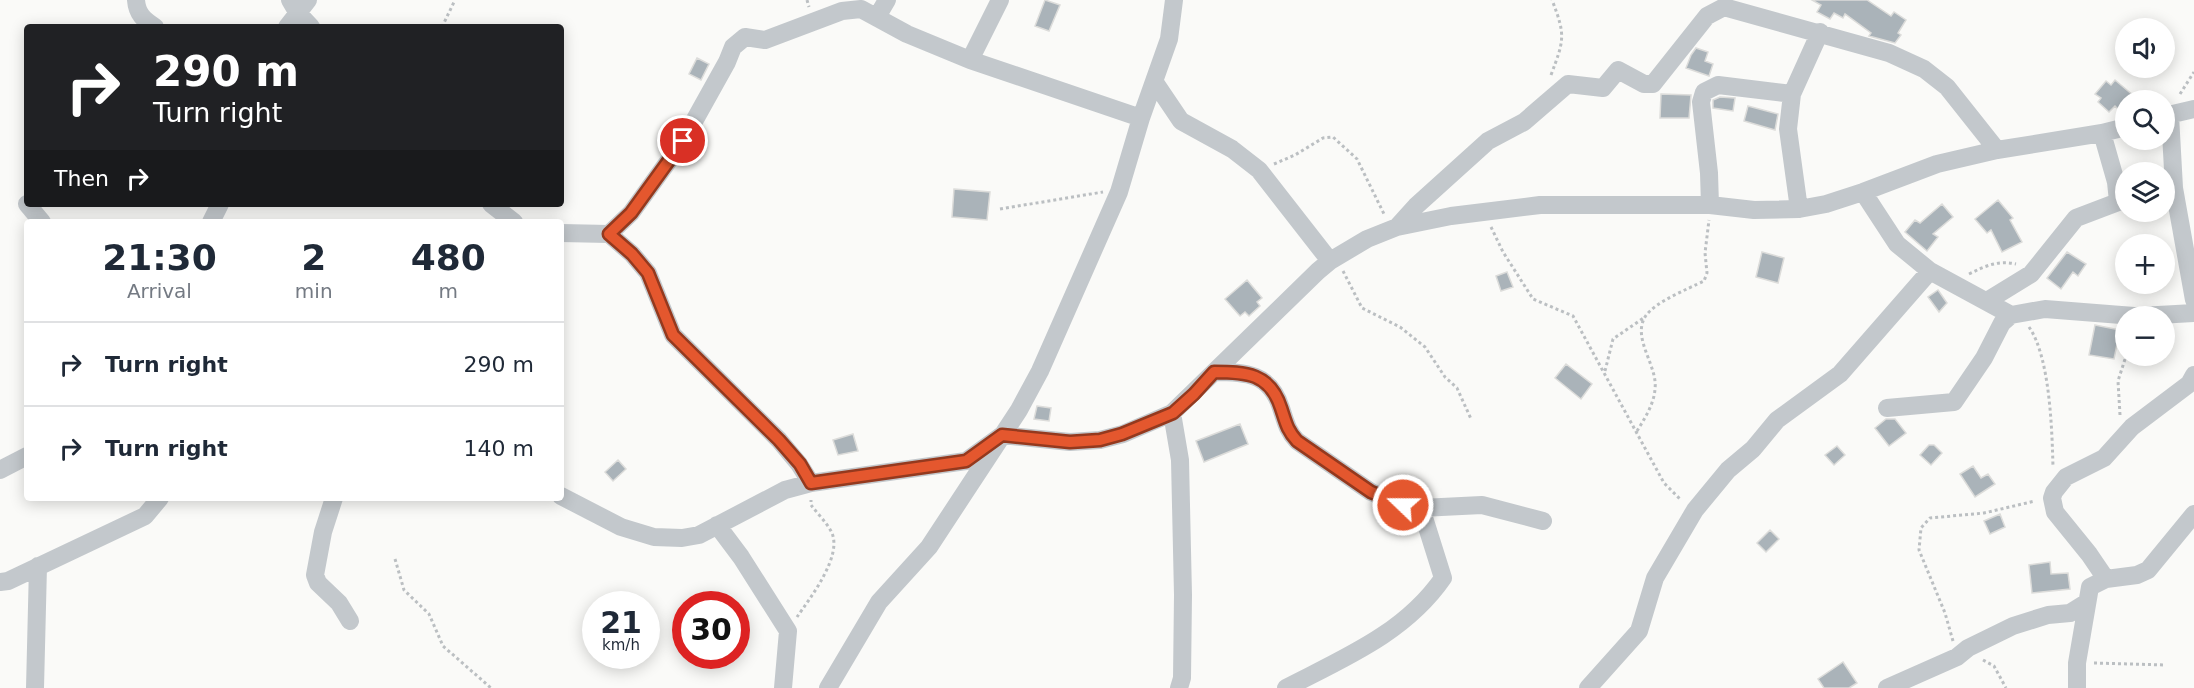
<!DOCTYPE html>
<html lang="en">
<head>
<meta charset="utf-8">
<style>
  body { margin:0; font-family:"DejaVu Sans",sans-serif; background:#f6f6f7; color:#1f2937; height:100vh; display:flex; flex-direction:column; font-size:22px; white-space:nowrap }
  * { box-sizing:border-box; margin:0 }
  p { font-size:20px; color:#747a83 }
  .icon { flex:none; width:33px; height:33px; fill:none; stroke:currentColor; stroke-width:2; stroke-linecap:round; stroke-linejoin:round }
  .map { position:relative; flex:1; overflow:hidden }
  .details { position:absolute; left:24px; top:219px; width:540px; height:282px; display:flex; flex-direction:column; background:#fff; border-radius:6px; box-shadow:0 3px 15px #0003 }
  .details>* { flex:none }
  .banner { position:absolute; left:24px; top:24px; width:540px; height:183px; border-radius:6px; box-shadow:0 3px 15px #0003; background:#202124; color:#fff; overflow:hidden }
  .controls { position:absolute; left:2115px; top:18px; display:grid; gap:12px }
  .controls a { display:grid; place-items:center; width:60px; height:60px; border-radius:50%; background:#fff; box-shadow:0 3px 15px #0003; font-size:30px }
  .speed { position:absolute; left:582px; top:591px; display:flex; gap:12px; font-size:30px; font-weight:700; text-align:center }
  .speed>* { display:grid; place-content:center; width:78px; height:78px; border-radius:50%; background:#fff; box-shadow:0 3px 15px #0003; line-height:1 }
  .speed small { font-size:15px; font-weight:400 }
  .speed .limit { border:9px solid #d22; background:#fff; color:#111 }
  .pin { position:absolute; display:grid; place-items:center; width:51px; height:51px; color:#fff; margin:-26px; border:3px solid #fff; border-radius:50%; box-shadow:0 2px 6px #0007 }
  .me { position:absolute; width:66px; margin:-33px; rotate:292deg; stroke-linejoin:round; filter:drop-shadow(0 0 4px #0008) }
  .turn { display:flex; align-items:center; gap:21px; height:126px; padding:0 30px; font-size:27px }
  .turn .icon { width:78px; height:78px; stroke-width:2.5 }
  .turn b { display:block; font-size:42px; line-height:51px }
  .then { display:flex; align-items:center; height:57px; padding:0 30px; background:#0003; gap:12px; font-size:22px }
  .eta { display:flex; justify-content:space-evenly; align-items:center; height:102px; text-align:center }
  .eta b { font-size:36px; font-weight:600; line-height:42px }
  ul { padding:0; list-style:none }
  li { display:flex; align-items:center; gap:18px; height:84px; padding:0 30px; border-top:2px solid #e0e1e3 }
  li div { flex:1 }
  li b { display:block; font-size:22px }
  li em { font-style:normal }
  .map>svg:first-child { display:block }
  .building { fill:#aab3b9; stroke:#dcdcda; stroke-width:1.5 }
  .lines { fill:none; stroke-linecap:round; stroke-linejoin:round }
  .path { stroke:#bbbfc2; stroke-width:3; stroke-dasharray:3 3; stroke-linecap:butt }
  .minor { stroke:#c3c8cc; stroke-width:18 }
  .route-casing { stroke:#94391e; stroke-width:15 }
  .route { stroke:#e4572e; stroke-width:10 }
</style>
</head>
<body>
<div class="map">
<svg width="2194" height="688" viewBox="0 0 2194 688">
  <rect width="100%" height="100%" fill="#fafaf8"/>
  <!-- building -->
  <path class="building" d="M1045,0l15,5 -11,26 -14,-5z
    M1812,0h55l24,16 3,-4 12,8 -8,13 3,2 -6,8 -26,-7 2,-3 -26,-19 -2,4 -9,-5 -4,6 -13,-7 4,-7z
    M1696,48l12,4 -3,9 8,3 -4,12 -23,-8 5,-13z
    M697,58l12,6 -8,16 -12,-6z
    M2115,80l19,16 -4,4h-4v6l-5,6 -6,-6 -6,6 -11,-10 3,-4 -6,-4 11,-13 5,4z
    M1661,94l30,1 -2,23h-29z
    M1720,97l15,1 -2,13 -20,-3v-8z
    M1748,106l30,8 -3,16 -31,-9z
    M954,189l36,3 -3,28 -35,-3z
    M1998,200l15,18 -3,2 12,22 -20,10 -11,-22 -4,3 -12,-14z
    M1942,204l11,13 -20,17 5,3 -11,14 -22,-19 10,-12 5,3z
    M1762,252l22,6 -6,25 -22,-6z
    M2067,252l19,12 -8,12 -5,-4 -12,17 -14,-11z
    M1507,272l6,15 -12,4 -5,-15z
    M1247,280l15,18 -5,4 3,4 -11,10 -4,-4 -5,4 -15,-17z
    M1938,290l9,13 -8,9 -11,-15z
    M2095,325l25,5 -6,29 -25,-4z
    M1566,364l26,20 -11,15 -26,-21z
    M1037,406l14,2 -2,13 -15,-2z
    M1886,419h9l11,14 -17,13 -14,-18z
    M1240,424l8,20 -44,18 -8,-21z
    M853,434l5,17 -20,4 -5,-15z
    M1929,445h5l8,8 -11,12 -11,-10z
    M1837,446l8,9 -11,10 -9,-10z
    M618,460l8,9 -13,12 -8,-9z
    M1973,466l8,12 7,-4 7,10 -20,13 -15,-23z
    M2000,514l5,13 -15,7 -6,-13z
    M1770,530l9,9 -13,13 -9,-9z
    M2050,562l1,12 17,-1 2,16 -38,4 -3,-28z
    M1843,662l14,21 -8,5h-25l-6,-9z"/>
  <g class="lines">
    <!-- path -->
    <path class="path" d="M807,0l2,7
      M442,27l13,-27
      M1551,75c13,-35 15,-39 1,-75
      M2180,94l14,-22
      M1274,164l21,-9 28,-17 10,-1 24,22 28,57
      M1000,209l103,-17
      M1491,227l12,25 30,47 40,17 91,167 17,17
      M1343,271l19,37 38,19 25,20 20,30 12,11 14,31
      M1969,274c16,-8 29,-14 47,-10
      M2029,327c21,30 23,103 24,140
      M1605,371l8,-32 32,-22
      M2120,415l-2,-34 8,-25
      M1637,431c8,-13 17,-27 18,-42 3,-23 -23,-50 -10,-72 9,-15 43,-28 59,-36l3,-8 -2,-20 4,-33
      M395,559l9,31 25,24 14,32 48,42
      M797,617c13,-19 47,-62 34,-86 -5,-9 -14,-18 -20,-26v-5
      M1953,641l-8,-28 -26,-63 2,-22 9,-10 54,-5 51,-12
      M1983,660l11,6 12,22
      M2094,663l71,2"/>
    <!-- minor -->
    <path class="minor" d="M136,0c1,14 8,20 19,27
      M290,0l7,12 14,15
      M877,17l10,-17
      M287,27l21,-27
      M970,60l30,-60
      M1154,81l27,40 51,28 27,21 71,91
      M2170,115l4,73 20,112
      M2164,116l30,-7
      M2102,133l14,49 2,19
      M1863,192l34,52 33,27 81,44
      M27,204l15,18
      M491,204l23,18
      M1710,205l-1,-32 -8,-71 3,-10 14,-7 74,9
      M1799,209l-11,-80 4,-35 28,-62
      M211,222l9,-18
      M1397,227l19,-21 72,-65 36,-19 44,-38 35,4 15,-18 26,14h9l54,-68 17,-9 165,46 35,16 23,18 50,63
      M561,233l48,1 23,20 16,19 25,62 106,105 20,24 12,19
      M609,234l22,-21 52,-72 44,-79 6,-15 12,-10 20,3 77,-29 19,-2 46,25 63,26 171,58
      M1987,301l44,-27 45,-56 50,-19
      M2140,316l54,-3
      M1214,372c32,0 56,1 67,36 5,15 6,22 16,33l74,51 32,13 18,3 61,-3 61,16
      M1887,408l67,-6 30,-44 18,-35 9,-8 34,-6 89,7
      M1172,413l8,47 3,135 -1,83 -3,10
      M0,470l27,-14
      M561,496l60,31 33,10 28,1 17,-3 86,-45 26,-7 155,-22 36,-26 68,7 30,-2 23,-6 49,-21 146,-142 12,-10 37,-22 30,-12 54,-11 89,-11h170l44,5 45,-1 27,-5 37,-12 74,-28 60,-14 105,-17 24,-6
      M334,498l-11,34 -8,43 3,8 21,20 11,18
      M717,525l24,32 47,74 -5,57
      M2106,579l-17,-25 -34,-42 -3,-14 2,-6 12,-15 38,-19 28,-31 57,-43 5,-9
      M0,582l8,-1 137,-65 15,-18
      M35,688l3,-122
      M828,688l51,-86 50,-55 90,-137 21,-39 79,-179 22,-74 28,-79 5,-39
      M1286,688c58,-30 119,-55 157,-110l-22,-70
      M1588,688l51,-57 16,-53 40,-68 33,-40 25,-21 24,-29 63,-46 90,-103
      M1887,688l70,-31 11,-9 45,-22 35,-11 22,-2 16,-10
      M2077,688v-25l13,-76 16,-8 31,-4 11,-5 46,-56"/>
  </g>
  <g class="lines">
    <defs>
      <path id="route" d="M683,141l-52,72 -22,21 23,20 16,19 25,62 106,105 21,24 11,19 155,-22 36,-26 68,7 30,-2 22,-6 51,-21 21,-19 20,-22c32,0 56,1 67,36 5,15 6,22 16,33l74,51 32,13"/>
    </defs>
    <!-- route casing -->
    <use href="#route" class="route-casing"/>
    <!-- route -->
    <use href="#route" class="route"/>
  </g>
</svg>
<div class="controls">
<a><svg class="icon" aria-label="sound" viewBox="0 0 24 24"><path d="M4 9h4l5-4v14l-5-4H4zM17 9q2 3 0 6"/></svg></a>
<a><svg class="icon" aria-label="search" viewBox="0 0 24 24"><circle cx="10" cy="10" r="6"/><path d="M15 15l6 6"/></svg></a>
<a><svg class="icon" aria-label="layers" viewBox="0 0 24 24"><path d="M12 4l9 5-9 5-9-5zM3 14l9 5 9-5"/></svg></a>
<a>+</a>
<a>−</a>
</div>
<div class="speed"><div>21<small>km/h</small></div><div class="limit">30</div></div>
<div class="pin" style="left:683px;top:141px;background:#d93025"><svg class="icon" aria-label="arrive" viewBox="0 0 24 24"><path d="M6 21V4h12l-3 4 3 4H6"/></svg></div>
<svg class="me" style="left:1403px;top:505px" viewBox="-20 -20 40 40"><circle r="17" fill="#e4572e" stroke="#fff" stroke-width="3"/><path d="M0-11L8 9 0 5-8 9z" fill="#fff"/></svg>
<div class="banner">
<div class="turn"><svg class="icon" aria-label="right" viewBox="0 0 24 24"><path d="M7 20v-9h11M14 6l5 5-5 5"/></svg><div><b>290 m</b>Turn right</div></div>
<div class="then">Then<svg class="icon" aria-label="right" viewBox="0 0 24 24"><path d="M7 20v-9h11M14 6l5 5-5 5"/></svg></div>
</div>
<section class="details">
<div class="eta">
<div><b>21:30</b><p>Arrival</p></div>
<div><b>2</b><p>min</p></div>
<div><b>480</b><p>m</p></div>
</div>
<ul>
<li><svg class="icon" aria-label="right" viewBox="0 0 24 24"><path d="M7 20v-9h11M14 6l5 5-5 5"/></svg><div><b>Turn right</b></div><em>290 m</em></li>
<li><svg class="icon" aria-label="right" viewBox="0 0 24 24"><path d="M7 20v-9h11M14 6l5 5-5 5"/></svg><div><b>Turn right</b></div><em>140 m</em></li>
</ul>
</section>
</div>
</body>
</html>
